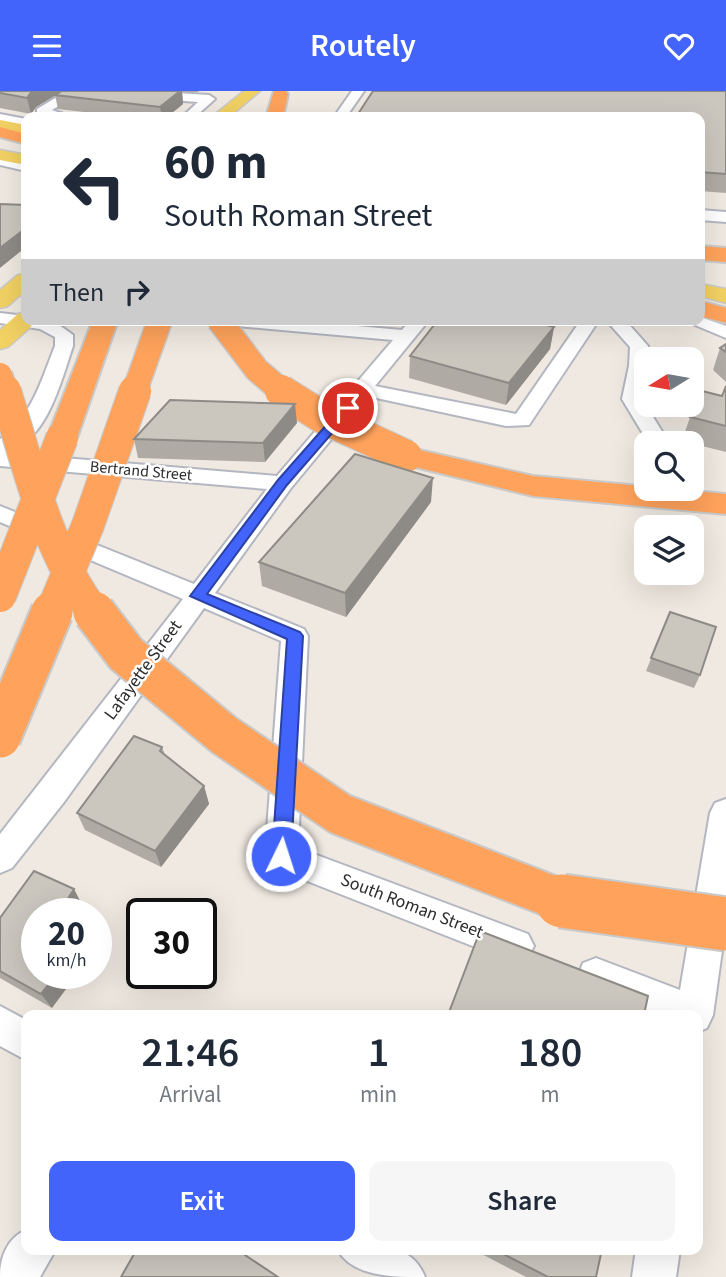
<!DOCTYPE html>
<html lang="en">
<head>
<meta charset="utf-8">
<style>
  body { margin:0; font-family:"Source Sans 3",sans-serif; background:#f6f6f7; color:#1f2937; height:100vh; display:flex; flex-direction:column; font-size:26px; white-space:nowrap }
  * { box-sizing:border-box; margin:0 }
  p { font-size:23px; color:#747a83 }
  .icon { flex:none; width:38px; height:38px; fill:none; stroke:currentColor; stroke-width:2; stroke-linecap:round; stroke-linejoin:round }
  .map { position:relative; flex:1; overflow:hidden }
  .panel { position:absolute; left:21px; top:919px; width:682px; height:245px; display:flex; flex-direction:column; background:#fff; border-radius:14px; box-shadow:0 7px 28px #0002 }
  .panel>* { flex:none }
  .banner { position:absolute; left:21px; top:21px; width:684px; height:214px; border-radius:14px; box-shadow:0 7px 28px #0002; background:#fff; color:#1f2937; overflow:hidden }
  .needle { width:46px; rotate:259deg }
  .tools { position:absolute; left:634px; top:256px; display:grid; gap:14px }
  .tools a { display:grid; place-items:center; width:70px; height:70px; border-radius:14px; background:#fff; box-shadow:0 7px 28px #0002; font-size:35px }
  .speed { position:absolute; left:21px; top:807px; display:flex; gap:14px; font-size:35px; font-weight:700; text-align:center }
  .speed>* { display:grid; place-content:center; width:91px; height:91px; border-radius:50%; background:#fff; box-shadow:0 7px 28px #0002; line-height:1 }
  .speed small { font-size:18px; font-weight:400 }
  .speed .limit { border:4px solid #111; border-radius:10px; background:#fff; color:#111 }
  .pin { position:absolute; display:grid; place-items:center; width:60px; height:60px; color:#fff; margin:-30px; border:4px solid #fff; border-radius:50%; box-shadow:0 2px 7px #0007 }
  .me { position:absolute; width:77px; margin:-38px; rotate:4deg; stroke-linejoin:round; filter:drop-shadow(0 0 5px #0008) }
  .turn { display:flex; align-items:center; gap:24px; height:147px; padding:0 28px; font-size:32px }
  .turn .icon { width:91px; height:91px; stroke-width:2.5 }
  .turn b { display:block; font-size:49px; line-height:60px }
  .then { display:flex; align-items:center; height:66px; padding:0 28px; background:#0003; gap:14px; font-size:26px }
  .eta { display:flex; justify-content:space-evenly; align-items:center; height:119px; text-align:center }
  .eta b { font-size:42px; font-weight:600; line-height:49px }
  .cta { display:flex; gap:14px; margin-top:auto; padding:14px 28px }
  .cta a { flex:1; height:80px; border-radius:14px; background:#4264fb; color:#fff; font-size:28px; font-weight:600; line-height:80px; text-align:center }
  .cta a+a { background:#f6f6f7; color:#1f2937 }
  header { display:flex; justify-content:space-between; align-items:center; height:91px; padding:0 28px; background:#4264fb; color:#fff; font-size:32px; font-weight:600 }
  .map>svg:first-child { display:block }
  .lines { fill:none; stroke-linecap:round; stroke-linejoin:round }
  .minor-casing { stroke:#b4b7c1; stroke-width:4 }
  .major-casing { stroke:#c9c9c9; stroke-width:3 }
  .highway-casing { stroke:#c9c9c9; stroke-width:4 }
  .minor { fill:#fff; fill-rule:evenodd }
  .major { fill:#f2d163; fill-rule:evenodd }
  .highway { fill:#ffa35c; fill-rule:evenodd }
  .highway-bridge-far3-casing { stroke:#c9c9c9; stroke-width:27; stroke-linecap:butt }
  .highway-bridge-far2-casing { stroke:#c9c9c9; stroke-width:34; stroke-linecap:butt }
  .highway-bridge-far1-casing { stroke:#c9c9c9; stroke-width:45; stroke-linecap:butt }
  .highway-bridge-casing { stroke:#c9c9c9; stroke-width:57; stroke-linecap:butt }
  .highway-bridge-far3 { stroke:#ffa35c; stroke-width:24 }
  .highway-bridge-far2 { stroke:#ffa35c; stroke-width:32 }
  .highway-bridge-far1 { stroke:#ffa35c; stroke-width:41 }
  .highway-bridge { stroke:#ffa35c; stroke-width:53 }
  .wall { fill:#afaba4 }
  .shaded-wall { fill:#8e8b86 }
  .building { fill:#cbc7bf; stroke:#8e8b86; stroke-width:2 }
  .route { fill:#4264fb; stroke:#2b41a3; stroke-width:2 }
  .labels { text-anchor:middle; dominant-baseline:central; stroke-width:5; stroke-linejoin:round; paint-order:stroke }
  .far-street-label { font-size:16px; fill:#2e2e2e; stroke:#fff }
  .street-label { font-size:18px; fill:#2e2e2e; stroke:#fff }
</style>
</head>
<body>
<header><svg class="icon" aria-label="menu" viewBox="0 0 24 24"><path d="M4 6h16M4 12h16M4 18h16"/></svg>Routely<svg class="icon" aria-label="heart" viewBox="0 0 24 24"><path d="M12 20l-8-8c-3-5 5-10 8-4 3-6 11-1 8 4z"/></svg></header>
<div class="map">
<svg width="726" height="1186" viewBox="0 0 726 1186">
  <rect width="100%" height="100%" fill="#efe9e1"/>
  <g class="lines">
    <defs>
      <path id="minor" d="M67,0l29,1 -6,4 -13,-1 -25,15 20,7 -35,-2v-6z
        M144,0l65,4 6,4 -20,18h-13l16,-15 -58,-4v-6z
        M352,0h12l-18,26h-12z
        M0,23l26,5v8l-26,-5z
        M0,66l26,6v8l-26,-6z
        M700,119l26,2v10l-26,-2z
        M0,222l26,3v4h26l21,15v11c-12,35 -26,96 -68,107l272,23 116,-136 -168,-15 -9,-5h74l112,10 8,-10h19l-54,66 141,28 65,-94h18l-70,105 -23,1 -139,-30 -76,92 -76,105 89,36 4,7 -10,212 230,86 6,12 -6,12 -12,5 -247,-97 -4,-10 16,-215 -77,-33 -140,194 -52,66 -12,5v-39l183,-235 -183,-77v-16l194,78 73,-95 -267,-23v-27c32,-23 41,-58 55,-93v-9l-15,-8 -40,-6z
        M700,226l26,9v12l-43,-18h17z
        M606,229h19l23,26 -6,53 21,34 -4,4h-14l-23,-38 7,-33 1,-19z
        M726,708v123l-13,93 -6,13 -9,4v-17h-48l-67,-26 -5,-13 5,-13 13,-5 84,32 30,-177 5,-10z
        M0,915l26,14v40l-26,-14z
        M26,1139v19h30l-16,28h-40c0,-19 7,-39 26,-47z
        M337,1158c36,0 72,-11 88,28 -34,0 -72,0 -88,-28z
        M636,1158h44l-4,28h-44z"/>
      <path id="major" d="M244,0h16l-31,26h-17z
        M0,29l26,5v10l-26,-5z
        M0,59l26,5v10l-26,-5z
        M26,183v16l-18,16 -8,2v-18l18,-15z
        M700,193l26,5v14l-26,-7z
        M26,221v8h10l-2,4 -26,23 -8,2v-19l18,-16z"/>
      <path id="highway" d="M274,0h12l2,3 -5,23h-17z
        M0,36l26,7v10l-26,-7z
        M700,155l26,2v14l-26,-2z
        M700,210l26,7v15l-26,-7z
        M93,229h25l-41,118 -5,6 -10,3 -10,-3 -5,-6z
        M406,356l127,29 193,18v20l-193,-18 -138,-34 -4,-6 4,-6z"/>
    </defs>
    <!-- minor casing -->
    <use href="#minor" class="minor-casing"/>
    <!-- major casing -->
    <use href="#major" class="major-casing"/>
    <!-- highway casing -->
    <use href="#highway" class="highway-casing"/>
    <!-- minor -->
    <use href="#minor" class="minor"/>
    <!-- major -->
    <use href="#major" class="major"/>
    <!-- highway -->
    <use href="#highway" class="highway"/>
    <defs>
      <path id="highway-bridge-far3" d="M219,229l38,50 27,23
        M0,284l6,18
        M134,302l26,-73"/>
      <path id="highway-bridge-far2" d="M5,300c24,76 41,159 90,223
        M281,300l43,27 82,38
        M0,505l62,-158
        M51,523l37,-89 47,-134"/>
      <path id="highway-bridge-far1" d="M94,521l32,42 98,81 116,79 226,88
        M0,646l52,-125"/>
      <path id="highway-bridge" d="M562,810l164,23"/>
    </defs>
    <!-- highway-bridge-far3 casing -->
    <use href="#highway-bridge-far3" class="highway-bridge-far3-casing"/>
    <!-- highway-bridge-far2 casing -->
    <use href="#highway-bridge-far2" class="highway-bridge-far2-casing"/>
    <!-- highway-bridge-far1 casing -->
    <use href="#highway-bridge-far1" class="highway-bridge-far1-casing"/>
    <!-- highway-bridge casing -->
    <use href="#highway-bridge" class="highway-bridge-casing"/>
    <!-- highway-bridge-far3 -->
    <use href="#highway-bridge-far3" class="highway-bridge-far3"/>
    <!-- highway-bridge-far2 -->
    <use href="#highway-bridge-far2" class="highway-bridge-far2"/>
    <!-- highway-bridge-far1 -->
    <use href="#highway-bridge-far1" class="highway-bridge-far1"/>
    <!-- highway-bridge -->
    <use href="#highway-bridge" class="highway-bridge"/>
  </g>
  <!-- wall -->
  <path class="wall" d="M0,0h199l-1,1h-16l1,12 -16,13h-39l-70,-8 -3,-14 -19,12 -5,7 -31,-6z
    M726,0v102l-26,-2v-74z
    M554,236l-4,22 -44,56 -97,-27 1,-22z
    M726,253v38l-13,-12 7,-22z
    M726,295v66l-44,-11 8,-24 32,-21z
    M297,332l-32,39 -127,-4 -4,-19z
    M431,411l-85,115 -84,-31 -3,-24z
    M670,521l30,63 -6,13 -48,-17z
    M162,656l3,8 39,31 5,18 -48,63 -76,-37 -8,-17z
    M74,798l8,16 -5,8h-40l15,95 -52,-30v-60z
    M472,1158h130l-6,28h-70z"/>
  <!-- shaded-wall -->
  <path class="shaded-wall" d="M32,0h31l-27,16 -5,7 -4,-16z
    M180,0h2l1,13 -16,13h-5l-2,-10z
    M26,137v19l-26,21v-20z
    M554,236l-4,22 -44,56 3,-22z
    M295,313l2,19 -32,39 -2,-19z
    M433,387l-2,24 -85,115 -1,-24z
    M204,695l5,18 -48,63 -6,-16z
    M74,798l8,16 -5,8h-12l-3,-5z
    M97,831l8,15 -9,12v-26z
    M58,882h20l-26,35 -11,-14z"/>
  <!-- building -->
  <path class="building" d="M0,0h32l-5,7 -27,-5z
    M62,0h118l-20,16 -105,-12z
    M373,0h353v83l-26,-2v-55h-344z
    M0,113l26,1v23l-26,20z
    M438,229h88l28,7 -45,56 -99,-27z
    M726,253v8l-6,-4z
    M726,295v40l-36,-9 12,-26 20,5z
    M170,309l125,4 -32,39 -129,-4z
    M355,363l78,24 -88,115 -86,-31z
    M670,521l46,15 -16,48 -49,-17z
    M134,645l28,11 -2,4 44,35 -49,65 -78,-38z
    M34,780l40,18 -12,19 13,5h-38v60h21l-17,21 -41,-23v-53z
    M480,840l168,65 -4,19h-196z
    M137,1158h99l42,28h-157z
    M494,1158h108l-6,28h-48z"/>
  <!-- route -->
  <path class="route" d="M344,314l10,3 -67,77 -80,109 93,38 3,4 -12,220 -3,6 -7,3 -6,-3 -3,-6 15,-217 -97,-43 88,-116z"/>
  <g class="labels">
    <!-- far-street labels -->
    <g class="far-street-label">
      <text transform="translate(141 380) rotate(5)">Bertrand Street</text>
    </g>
    <!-- street labels -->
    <g class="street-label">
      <text transform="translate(143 579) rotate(-54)">Lafayette Street</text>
      <text transform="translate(412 815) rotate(21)">South Roman Street</text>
    </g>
  </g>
</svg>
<div class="tools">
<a><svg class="needle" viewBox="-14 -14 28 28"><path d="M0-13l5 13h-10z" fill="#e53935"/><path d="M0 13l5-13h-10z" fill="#747a83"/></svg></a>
<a><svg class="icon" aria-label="search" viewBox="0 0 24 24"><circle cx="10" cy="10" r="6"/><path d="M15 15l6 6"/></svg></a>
<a><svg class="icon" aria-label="layers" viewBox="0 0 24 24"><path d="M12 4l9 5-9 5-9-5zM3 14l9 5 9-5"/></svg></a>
</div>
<div class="speed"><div>20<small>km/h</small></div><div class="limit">30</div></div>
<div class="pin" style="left:348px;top:317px;background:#d93025"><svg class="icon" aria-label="arrive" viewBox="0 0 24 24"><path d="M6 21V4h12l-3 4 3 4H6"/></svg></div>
<svg class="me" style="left:281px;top:765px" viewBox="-20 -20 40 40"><circle r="17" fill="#4264fb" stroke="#fff" stroke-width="3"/><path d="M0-11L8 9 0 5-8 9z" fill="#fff"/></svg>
<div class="banner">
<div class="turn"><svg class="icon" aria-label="left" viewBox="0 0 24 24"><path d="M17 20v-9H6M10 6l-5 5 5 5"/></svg><div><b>60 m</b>South Roman Street</div></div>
<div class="then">Then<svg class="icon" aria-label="right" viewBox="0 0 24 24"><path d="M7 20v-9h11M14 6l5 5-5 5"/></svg></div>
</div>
<section class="panel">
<div class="eta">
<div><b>21:46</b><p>Arrival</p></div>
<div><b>1</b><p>min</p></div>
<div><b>180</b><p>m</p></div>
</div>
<div class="cta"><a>Exit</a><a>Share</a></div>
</section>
</div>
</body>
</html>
